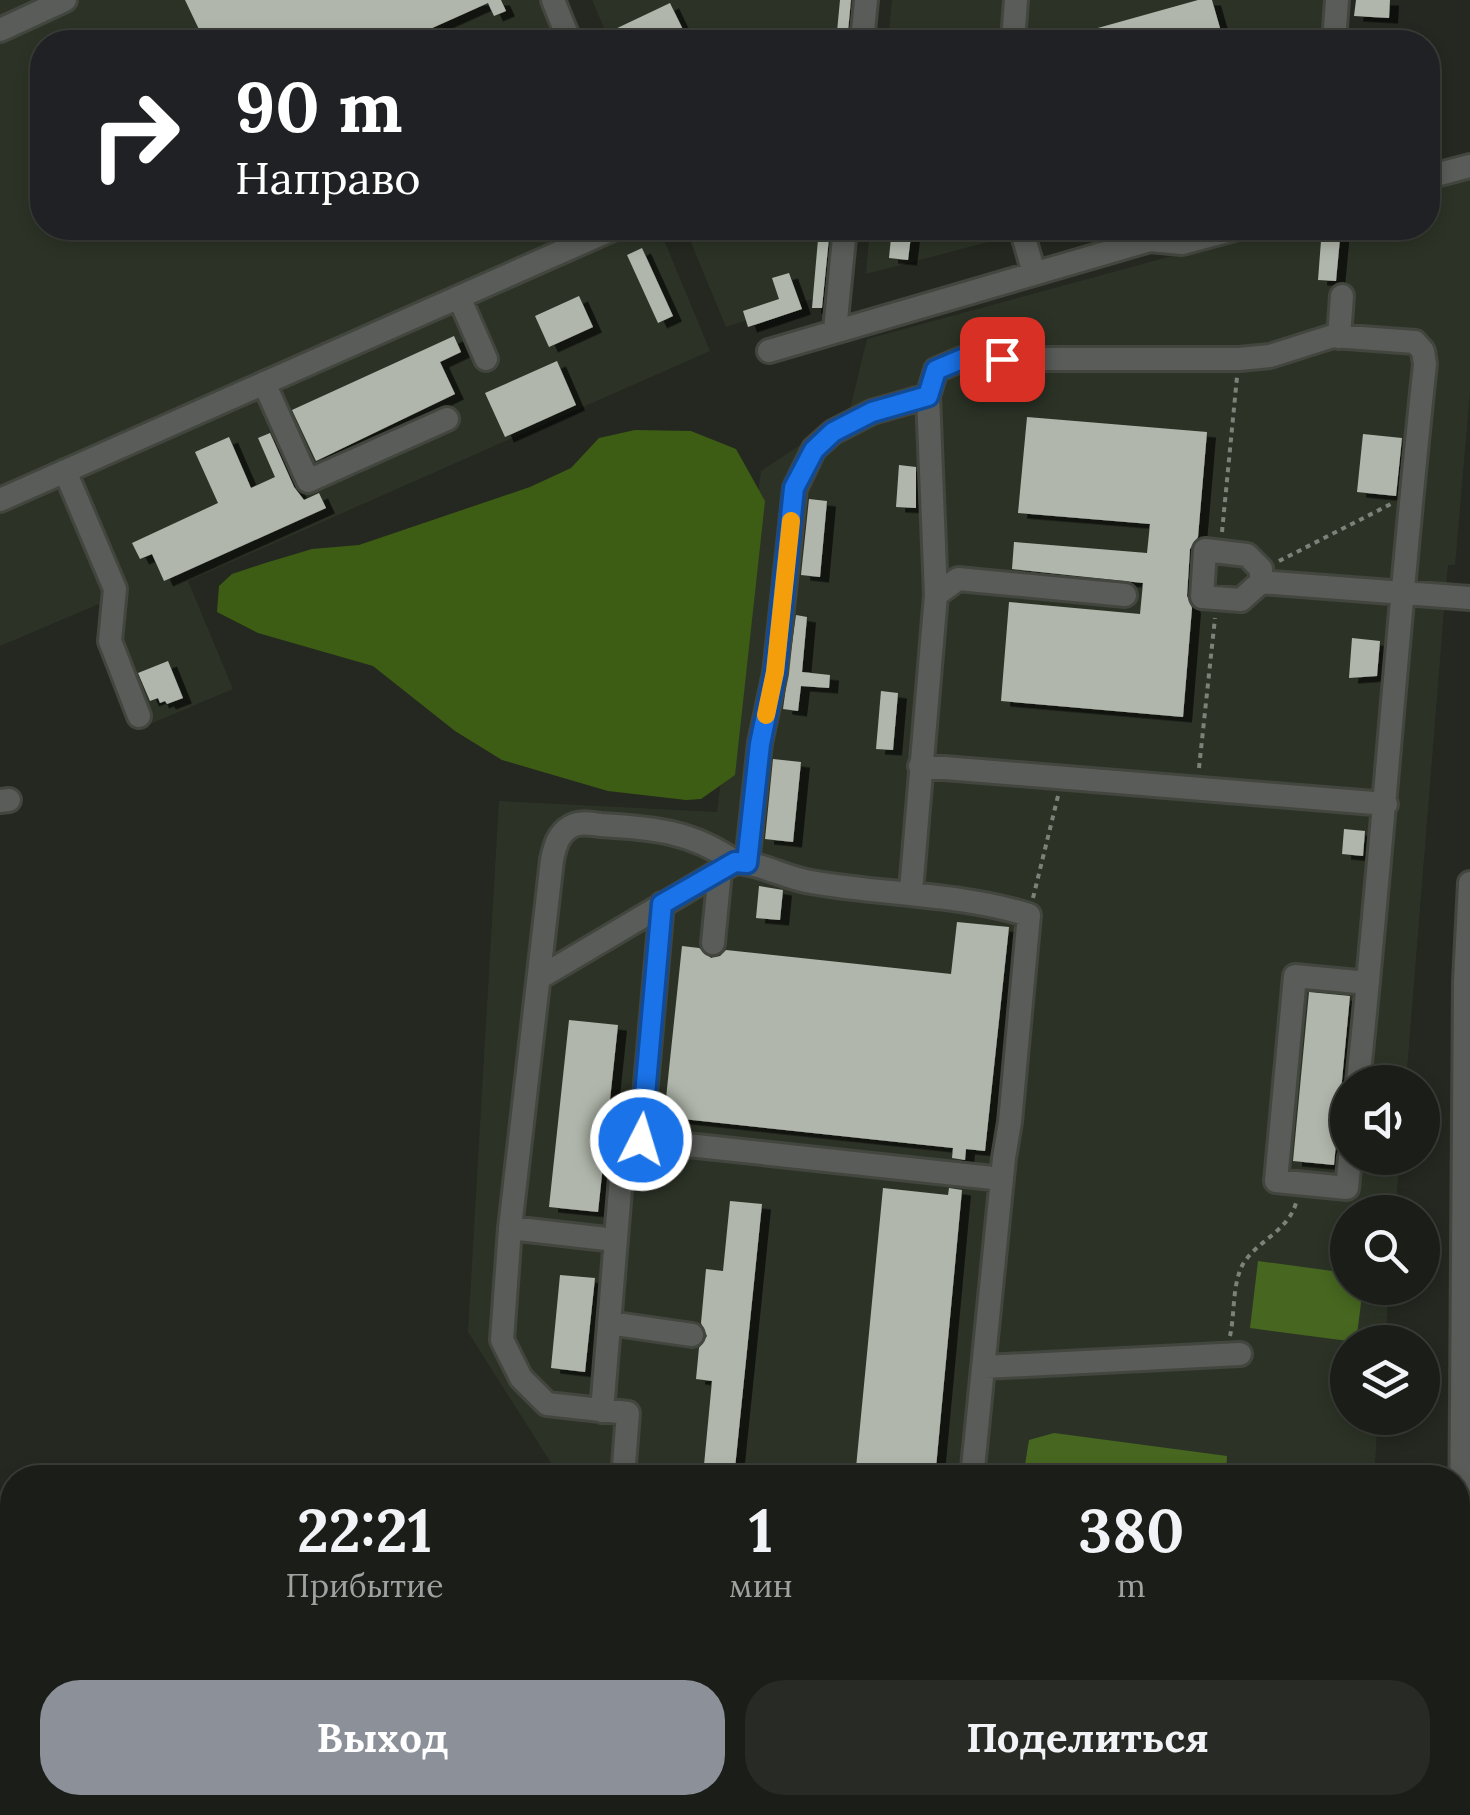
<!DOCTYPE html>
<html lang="ru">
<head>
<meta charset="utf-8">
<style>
  body { margin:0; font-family:Lora,serif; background:#282b25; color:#f1f3f6; height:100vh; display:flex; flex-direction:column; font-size:38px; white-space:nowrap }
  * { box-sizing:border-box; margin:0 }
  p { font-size:32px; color:#a0a2a2 }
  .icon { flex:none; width:55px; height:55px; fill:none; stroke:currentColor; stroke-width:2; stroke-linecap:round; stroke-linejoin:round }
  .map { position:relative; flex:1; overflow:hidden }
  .panel { position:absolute; left:0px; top:1465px; width:1470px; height:350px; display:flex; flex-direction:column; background:#1b1e18; border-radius:40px 40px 0 0; box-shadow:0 5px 15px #0003,0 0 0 2px #393c37 }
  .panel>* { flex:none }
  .banner { position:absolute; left:30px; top:30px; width:1410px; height:210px; border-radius:40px; box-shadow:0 5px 15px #0003,0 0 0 2px #393c37; background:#202124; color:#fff; overflow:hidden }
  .controls { position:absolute; left:1330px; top:1065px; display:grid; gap:20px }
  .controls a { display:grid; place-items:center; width:110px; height:110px; border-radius:50%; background:#1b1e18; box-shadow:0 5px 15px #0003,0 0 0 2px #393c37; font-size:50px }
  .pin { position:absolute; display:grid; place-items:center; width:85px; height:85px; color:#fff; margin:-42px; border-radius:20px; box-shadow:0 5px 15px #0006 }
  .me { position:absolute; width:110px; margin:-55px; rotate:5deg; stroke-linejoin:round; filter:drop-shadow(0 0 8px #0008) }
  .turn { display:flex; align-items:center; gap:35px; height:210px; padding:0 40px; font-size:45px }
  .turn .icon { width:130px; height:130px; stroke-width:2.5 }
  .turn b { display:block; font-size:70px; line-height:85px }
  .eta { display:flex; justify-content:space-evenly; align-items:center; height:170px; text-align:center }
  .eta b { font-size:60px; font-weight:700; line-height:70px }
  .action { display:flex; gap:20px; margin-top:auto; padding:20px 40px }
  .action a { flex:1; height:115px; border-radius:40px; background:#8c9099; color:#fff; font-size:40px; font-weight:700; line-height:115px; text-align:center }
  .action a+a { background:#282b25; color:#f1f3f6 }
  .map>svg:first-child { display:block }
  .built { fill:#2c3326 }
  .forest { fill:#3e5d14 }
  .water { fill:#476720 }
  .building { fill:#b0b6ab; filter:url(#shadow) }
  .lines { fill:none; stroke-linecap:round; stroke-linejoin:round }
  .minor-casing { stroke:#42463e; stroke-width:28 }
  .path { stroke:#7e817a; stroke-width:4; stroke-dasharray:5 5; stroke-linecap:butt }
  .minor { stroke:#595c58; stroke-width:22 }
  .route-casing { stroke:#114b97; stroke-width:25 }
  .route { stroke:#1a73e8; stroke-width:18 }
  .slow { stroke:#f59e0b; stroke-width:18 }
</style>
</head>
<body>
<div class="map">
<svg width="1470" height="1815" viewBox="0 0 1470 1815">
  <defs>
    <filter id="shadow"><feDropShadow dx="9" dy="5.5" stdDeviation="0" flood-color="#0009"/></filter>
  </defs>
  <rect width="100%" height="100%" fill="#242820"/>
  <!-- built -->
  <path class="built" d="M0,0h565l17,42h-540v186h617l51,123 -522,230 45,108 -83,35 -51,-120 -99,42z
    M592,0h255l-4,42h-233z
    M892,0h437l-3,42h-438z
    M1470,174v218l-15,173h-7l-3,32 -39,485h-58v76h52l-5,54h-47v76h41l-4,54h-37v76h30l-4,59h-814l-92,-145 31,-531 218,11 44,-341 88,-58 18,-74 408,-111h153v-42z
    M685,228h140l-7,69 -92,30z
    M870,228h172l-176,46z"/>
  <!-- forest -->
  <path class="forest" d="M635,430l56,1 45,18 29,52 -30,274 -34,24 -15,1 -78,-9 -106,-31 -47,-29 -82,-65 -115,-33 -41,-21 2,-26 13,-12 30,-10 50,-15 47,-4 171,-58 41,-19 28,-30z"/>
  <!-- water -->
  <path class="water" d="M1258,1261l89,12 1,15h15l-7,54 -106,-14z
    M1054,1433l173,23 -1,20 -203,1 6,-37z"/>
  <!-- building -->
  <path class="building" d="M185,0h316l5,11 -12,5 -6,-13 -87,39h-196z
    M840,0h11l-4,42h-11z
    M1198,0h14l12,42h-162v-4z
    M1356,0h34l-1,18 -35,-2z
    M670,3l19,39h-72l-6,-11z
    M819,228h11l-8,80h-10z
    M892,228h20l-4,32 -19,-2z
    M1322,228h19l-5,53 -18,-1z
    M642,248l31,68 -15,7 -31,-68z
    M789,273l13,36 -54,18 -5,-16 36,-12 -7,-21z
    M579,296l14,31 -44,20 -14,-31z
    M454,336l7,16 -21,10 15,32 -139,67 -24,-51z
    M557,361l19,44 -71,32 -20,-44z
    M1027,417l180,15 -9,105 -8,12 -3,47 5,12 -9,109 -182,-16 8,-99 131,12 3,-31 -131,-14 2,-27 133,11 3,-29 -132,-11z
    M270,433l24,54 10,13 15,-7 7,15 -162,73 -12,-27 -12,5 -8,-16 86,-40 -23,-51 34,-15 22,51 24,-11 -17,-39z
    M1363,434l39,4 -6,58 -39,-4z
    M899,465l17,2v41l-20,-1z
    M809,499l18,2 -7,76 -19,-2z
    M796,615l11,2 -5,55 28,3 -1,13 -28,-2 -3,25 -15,-2z
    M1352,638l28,3 -3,35 -28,2z
    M168,661l15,37 -16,6 -2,-3 -5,2 -2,-5 -8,3 -12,-28z
    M881,691l17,2 -5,57 -17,-1z
    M773,759l28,3 -8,80 -28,-3z
    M1344,829l21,2 -2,25 -21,-2z
    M759,886l24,4 -3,30 -24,-2z
    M957,922l52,5 -24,224 -19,-2 -1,11 -13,-2 1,-10 -289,-31 18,-171 17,2 12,10 9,-2 6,-6 225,24z
    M1309,992l41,4 -16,169 -41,-4z
    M569,1020l49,5 -20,187 -49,-5z
    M883,1188l65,7 1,-7 13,2 -27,288h-80z
    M730,1201l32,3 -27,264 -31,-3 8,-84 -16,-2 3,-31 8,-12 -6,-13 5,-54 17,2z
    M560,1275l35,3 -10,94 -34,-4z"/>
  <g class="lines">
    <defs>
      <path id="minor" d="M553,0l17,42
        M0,30l65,-30
        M862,42l4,-42
        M1013,42l3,-42
        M1334,42l3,-42
        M1428,177l42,-11
        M1021,228l13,45
        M459,297l27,62
        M835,330l10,-102
        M1339,337l3,-41
        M769,351l381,-111 32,3 56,-15
        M264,383l44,98 139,-62
        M65,471l50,118 -5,52 29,75
        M0,500l615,-272
        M1261,582v-13l-14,-14 -42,-5 -3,47 39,3 20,-18 209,16
        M936,595l22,-16 167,16
        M920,766l466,38
        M0,801l9,-1
        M747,863l13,-120 15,-70 20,-185 19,-39 19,-17 39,-20 56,-16
        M911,891l25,-296 -8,-199 8,-26 26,-11h277l31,-3 63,-20 82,6 8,9 2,13c-26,239 -42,479 -67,718
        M713,943l7,-72
        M539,978l196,-116c27,1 50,16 76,20 73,13 147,11 218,33l-19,207 -6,36 -32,320
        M641,1140l361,39
        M1350,1158l-3,30 -71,-7 19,-205 73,7
        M510,1228l105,12
        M609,1323l83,12
        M985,1367l255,-13
        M602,1411l20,-246 19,-25 21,-236
        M623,1478l5,-65 -81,-9 -26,-26 -19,-38 8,-112 42,-368c3,-14 6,-26 18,-33 9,-6 21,-3 31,-2 51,3 91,6 134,37
        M1459,1815l6,-834 5,-98"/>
    </defs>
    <!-- minor casing -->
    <use href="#minor" class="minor-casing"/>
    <!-- path -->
    <path class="path" d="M1222,532l15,-155
      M1279,561l112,-57
      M1199,768l16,-150
      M1033,898l25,-102
      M1230,1336c5,-22 2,-52 13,-72 14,-23 45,-33 53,-61
      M0,1720l12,7
      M146,1802l15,7
      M380,1802l110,13
      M142,1815l47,-13
      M1065,1815l61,-13"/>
    <!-- minor -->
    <use href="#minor" class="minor"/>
  </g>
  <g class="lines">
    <defs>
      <path id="route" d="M641,1140l21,-236 73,-42 12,1 13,-119 15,-72 19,-184 20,-38 19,-18 39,-20 56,-16 8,-26 26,-11h40"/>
    </defs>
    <!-- route casing -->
    <use href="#route" class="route-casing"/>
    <!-- route -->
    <use href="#route" class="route"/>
    <!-- slow -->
    <path class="slow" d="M766,715l9,-43 16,-151"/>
  </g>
</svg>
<div class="controls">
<a><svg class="icon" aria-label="sound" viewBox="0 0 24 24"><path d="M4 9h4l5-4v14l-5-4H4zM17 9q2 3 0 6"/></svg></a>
<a><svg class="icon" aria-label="search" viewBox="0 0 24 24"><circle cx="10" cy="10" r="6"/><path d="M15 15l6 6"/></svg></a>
<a><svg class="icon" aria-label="layers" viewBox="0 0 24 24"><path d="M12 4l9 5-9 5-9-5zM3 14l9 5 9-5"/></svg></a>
</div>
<div class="pin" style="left:1002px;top:359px;background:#d93025"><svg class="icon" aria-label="arrive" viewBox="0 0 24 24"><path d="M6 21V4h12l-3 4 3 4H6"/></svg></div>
<svg class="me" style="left:641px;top:1140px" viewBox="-20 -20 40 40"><circle r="17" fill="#1a73e8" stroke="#fff" stroke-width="3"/><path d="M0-11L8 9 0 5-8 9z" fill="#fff"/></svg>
<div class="banner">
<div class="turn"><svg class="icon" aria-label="right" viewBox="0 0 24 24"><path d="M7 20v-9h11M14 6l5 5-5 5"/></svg><div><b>90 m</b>Направо</div></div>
</div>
<section class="panel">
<div class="eta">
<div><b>22:21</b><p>Прибытие</p></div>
<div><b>1</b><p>мин</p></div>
<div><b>380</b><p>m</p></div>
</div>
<div class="action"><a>Выход</a><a>Поделиться</a></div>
</section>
</div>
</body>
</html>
